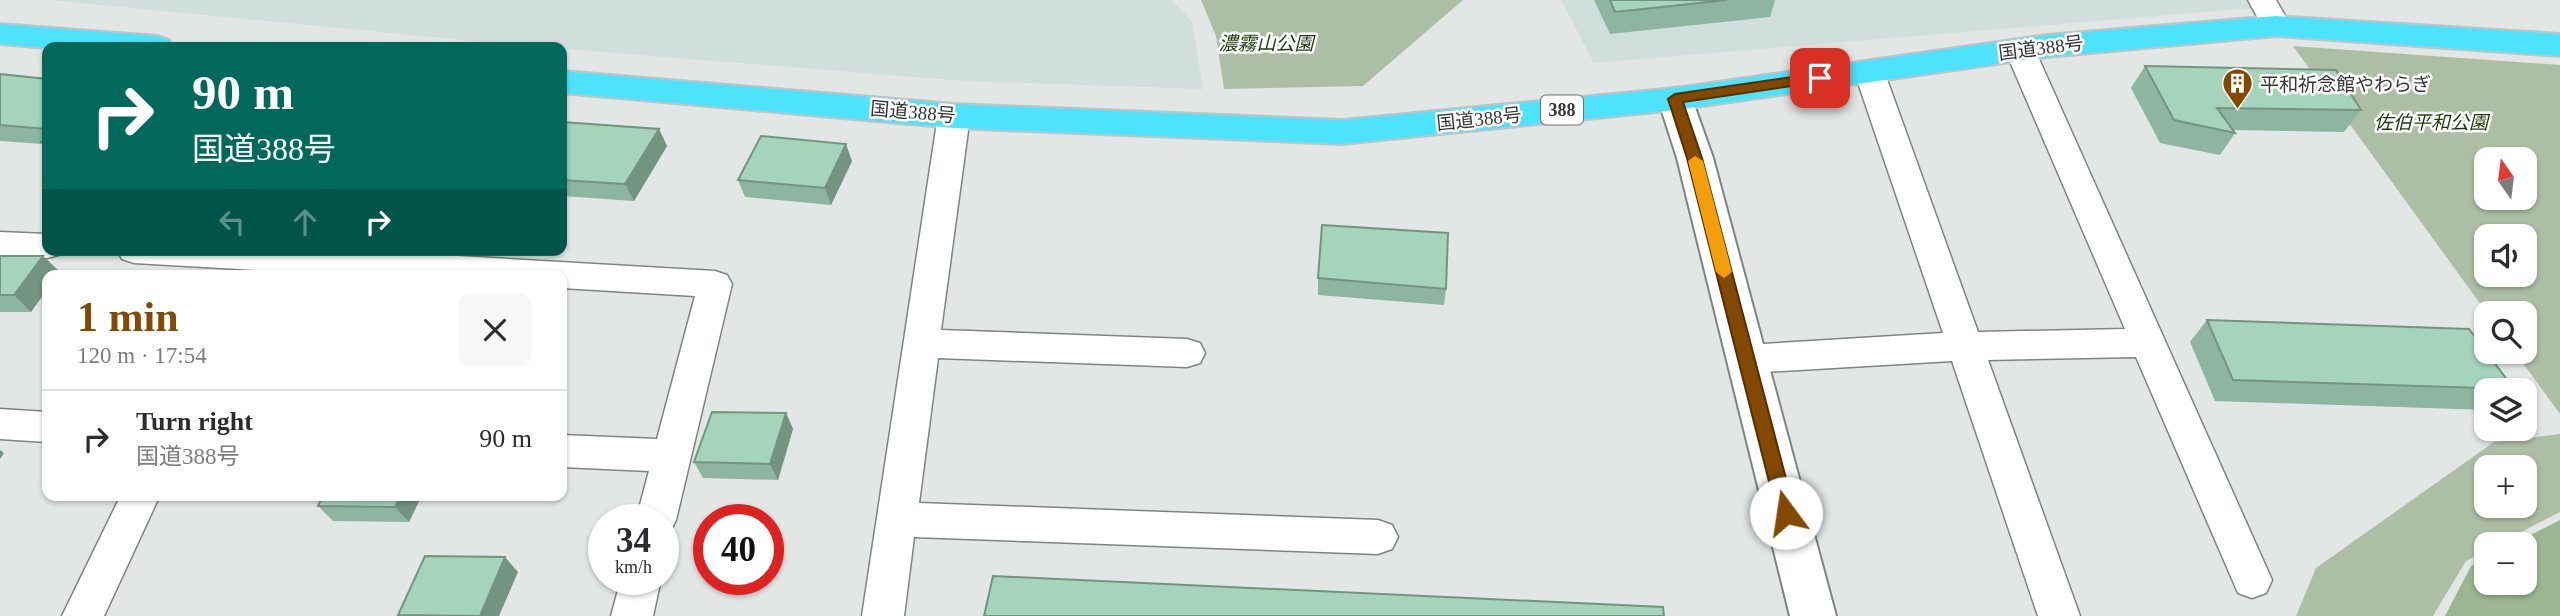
<!DOCTYPE html>
<html lang="en">
<head>
<meta charset="utf-8">
<style>
  body { margin:0; font-family:"Times New Roman","Noto Sans JP",serif; background:#f7f7f7; color:#2b2b33; height:100vh; display:flex; flex-direction:column; font-size:26px; white-space:nowrap }
  * { box-sizing:border-box; margin:0 }
  p { font-size:23px; color:#7c7c81 }
  .icon { flex:none; width:38px; height:38px; fill:none; stroke:currentColor; stroke-width:2; stroke-linecap:round; stroke-linejoin:round }
  .map { position:relative; flex:1; overflow:hidden }
  .drawer { position:absolute; left:42px; top:270px; width:525px; height:231px; display:flex; flex-direction:column; background:#fff; border-radius:14px; box-shadow:0 2px 5px #0004 }
  .drawer>* { flex:none }
  .top-card { position:absolute; left:42px; top:42px; width:525px; height:214px; border-radius:14px; box-shadow:0 2px 5px #0004; background:#00695c; color:#fff; overflow:hidden }
  .needle { width:46px; rotate:346deg }
  .controls { position:absolute; left:2474px; top:147px; display:grid; gap:14px }
  .controls a { display:grid; place-items:center; width:63px; height:63px; border-radius:14px; background:#fff; box-shadow:0 2px 5px #0004; font-size:35px }
  .speed { position:absolute; left:588px; top:504px; display:flex; gap:14px; font-size:35px; font-weight:700; text-align:center }
  .speed>* { display:grid; place-content:center; width:91px; height:91px; border-radius:50%; background:#fff; box-shadow:0 2px 5px #0004; line-height:1 }
  .speed small { font-size:18px; font-weight:400 }
  .speed .limit { border:10px solid #d22; background:#fff; color:#111 }
  .pin { position:absolute; display:grid; place-items:center; width:60px; height:60px; color:#fff; margin:-30px; border-radius:14px; box-shadow:0 4px 10px #0006 }
  .me { position:absolute; width:77px; margin:-38px; rotate:346deg; stroke-linejoin:round; filter:drop-shadow(0 0 5px #0008) }
  .turn { display:flex; align-items:center; gap:24px; height:147px; padding:0 35px; font-size:32px }
  .turn .icon { width:91px; height:91px; stroke-width:2.5 }
  .turn b { display:block; font-size:49px; line-height:60px }
  .lanes { display:flex; align-items:center; height:66px; padding:0 35px; background:#0003; justify-content:center; gap:35px; direction:ltr }
  .lanes .off { opacity:.35 }
  .round { display:grid; place-items:center; flex:none; width:74px; height:74px; border-radius:14px; background:#f7f7f7 }
  .head { display:flex; align-items:center; justify-content:space-between; height:119px; padding:0 35px }
  h1 { font-size:42px; font-weight:600; line-height:52px; color:#834900 }
  ul { padding:0; list-style:none }
  li { display:flex; align-items:center; gap:21px; height:98px; padding:0 35px; border-top:2px solid #e1e1e2 }
  li div { flex:1 }
  li b { display:block; font-size:26px }
  li em { font-style:normal }
  .map>svg:first-child { display:block }
  .built { fill:#d0dedc }
  .green { fill:#acbfa4; fill-rule:evenodd }
  .forest { fill:#9cb692 }
  .lines { fill:none; stroke-linecap:round; stroke-linejoin:round }
  .street-casing { stroke:#7f8483; stroke-width:3 }
  .secondary-casing { stroke:#7f8483; stroke-width:4 }
  .highway-casing { stroke:#c2c3c3; stroke-width:4 }
  .street { fill:#fff; fill-rule:evenodd }
  .secondary { fill:#fff; fill-rule:evenodd }
  .highway { fill:#4ee3fd; fill-rule:evenodd }
  .wall { fill:#8eb5a1 }
  .shaded-wall { fill:#749483 }
  .building { fill:#a5d3bb; stroke:#749483; stroke-width:2 }
  .route { fill:#834900; stroke:#552f00; stroke-width:2 }
  .slow { fill:#f59e0b }
  .labels { text-anchor:middle; dominant-baseline:central; stroke-width:5; stroke-linejoin:round; paint-order:stroke }
  .shield { fill:#fff; stroke:#717272; stroke-width:2 }
  .shield-label { font-size:18px; font-weight:bold; fill:#343636 }
  .park-label { font-size:19px; font-style:italic; fill:#183a05; stroke:#fff }
  .street-label { font-size:19px; fill:#343636; stroke:#fff }
  .poi-label { font-size:19px; fill:#343636; stroke:#fff; text-anchor:start }
</style>
</head>
<body>
<div class="map">
<svg width="2560" height="616" viewBox="0 0 2560 616">
  <rect width="100%" height="100%" fill="#e2e7e6"/>
  <!-- built -->
  <path class="built" d="M49,0h1123l20,22 11,67 -239,-8 -448,-36z
    M1561,0h686l5,8 -658,55z"/>
  <!-- green -->
  <path class="green" d="M1201,0h262l-100,86 -139,3 -8,-53z
    M2293,46l267,19v349l-45,-62h10v-39h-38zM2487,159h38v39h-38zM2487,236h38v39h-38z
    M2560,434v78l-62,32h-11v6l-21,11 -33,55h-137l20,-48 178,-126zM2487,467h38v39h-38z"/>
  <!-- forest -->
  <path class="forest" d="M2560,520v96h-115l26,-50 16,-8v25h38v-39h-12z"/>
  <g class="lines">
    <defs>
      <path id="street" d="M2248,0h28l15,26 -5,7 -10,2 -10,-2z
        M2020,40l10,3 5,7 237,530 -6,13 -14,5 -14,-5 -102,-236 -148,3 92,256h-42l-86,-255 -205,12 -13,-4 -5,-10 5,-10 13,-4 196,-12 -89,-262 4,-7 11,-3 11,3 4,7 94,261 147,-3 -120,-279 5,-7z
        M954,105l11,4 5,7 -29,214 246,9 13,4 5,10 -5,10 -13,4 -249,-9 -19,145 459,17 14,5 6,12 -6,12 -14,5 -464,-17 -10,79h-42l76,-500 5,-7z
        M0,232l47,2v16h14l-2,5 -12,3 -47,-2z
        M117,250h238l360,21 12,4 5,9 -56,236 -6,12 -7,2v-14h-27l13,-49 -87,-4v-32l95,4 38,-143 -133,-8v-13h-222l-206,-12 -12,-4z
        M0,409l47,3v30l-47,-3z
        M121,495h39l-56,121h-42z
        M621,579h40l-8,37h-42z"/>
      <path id="secondary" d="M1675,88l12,3 5,8 21,59 123,458h-46l-113,-458 -19,-59 5,-8z"/>
      <path id="highway" d="M2276,16l284,18v22l-284,-20 -229,21 -372,53 -333,34 -388,-16 -392,-35v-22l392,33 388,16 333,-32 372,-53z
        M0,24l157,12 12,4 4,7 -126,1 -47,-4z"/>
    </defs>
    <!-- street casing -->
    <use href="#street" class="street-casing"/>
    <!-- secondary casing -->
    <use href="#secondary" class="secondary-casing"/>
    <!-- highway casing -->
    <use href="#highway" class="highway-casing"/>
    <!-- street -->
    <use href="#street" class="street"/>
    <!-- secondary -->
    <use href="#secondary" class="secondary"/>
    <!-- highway -->
    <use href="#highway" class="highway"/>
  </g>
  <!-- wall -->
  <path class="wall" d="M1594,0h181l-5,17 -160,17z
    M2145,66l216,44 -17,22 -110,-2 1,3 -15,22 -60,-12 -29,-55z
    M0,74l47,5v70l-4,-5 -43,-3z
    M562,122l97,7 8,17 -33,55 -72,-5z
    M852,161l-21,44 -86,-8 -7,-17z
    M0,256h43l17,16 -2,3h-11l-16,37h-31z
    M1318,278l128,11 -2,16 -126,-10z
    M2207,320l307,69 -1,1h-26v20l-272,-9 -25,-59z
    M786,413l7,16 -15,51 -75,-2 -9,-16z
    M422,495l-13,27 -76,-1 -15,-15z"/>
  <!-- shaded-wall -->
  <path class="shaded-wall" d="M659,129l8,17 -33,55 -9,-17z
    M846,144l6,17 -21,44 -6,-17z
    M43,256l17,16 -2,3h-11v15l-16,22 -17,-17z
    M786,413l7,16 -15,51 -8,-16z
    M0,450l4,3 -4,6z
    M401,495h21l-13,27 -14,-15z
    M505,557l13,15 -19,44h-19z"/>
  <!-- building -->
  <path class="building" d="M1610,0h117l-112,12z
    M2145,66l191,4 25,40 -144,-2 18,25 -61,-13z
    M0,74l47,5v50l-47,-4z
    M562,122l97,7 -34,55 -63,-4z
    M47,136v7l-6,-1z
    M761,136l85,8 -21,44 -87,-8z
    M1322,225l126,8 -2,56 -128,-11z
    M0,256h43l-29,39h-14z
    M2207,320l262,9 45,60 -281,-9z
    M712,412l74,1 -16,51 -76,-2z
    M323,495h78l-6,12 -77,-1z
    M425,556l80,1 -25,59 -82,-1z
    M993,576l670,31 1,9h-680z"/>
  <!-- route -->
  <path class="route" d="M1820,73l7,5 -2,3 -142,21 19,56 93,355 -9,8 -9,-8 -90,-355 -19,-59 7,-5z"/>
  <!-- slow -->
  <path class="slow" d="M1695,156l8,5 29,111 -8,6 -8,-6 -28,-111z"/>
  <!-- icons -->
  <defs>
    <symbol id="building-pin" viewBox="-11 -11 22 30"><path d="M0 17L-7.5 6A9.5 9.5 0 1 1 7.5 6Z" fill="#834900" stroke="#fff"/><path d="M-4-6H4V6H1V3H-1V6H-4ZM-2.5-4.3h1.7v1.8h-1.7ZM.8-4.3h1.7v1.8H.8ZM-2.5-1h1.7V.8h-1.7ZM.8-1h1.7V.8H.8Z" fill="#fff"/></symbol>
  </defs>
  <g fill-rule="evenodd">
    <use href="#building-pin" x="2220" y="66" width="35" height="47"/>
  </g>
  <g class="labels">
    <!-- shield labels -->
    <rect class="shield" x="1541" y="95.5" width="42" height="29" rx="5"/>
    <g class="shield-label">
      <text x="1562" y="110">388</text>
    </g>
    <!-- park labels -->
    <g class="park-label">
      <text x="1266" y="43">濃霧山公園</text>
      <text x="2431" y="122">佐伯平和公園</text>
    </g>
    <!-- street labels -->
    <g class="street-label">
      <text transform="translate(2041 48) rotate(-7)">国道388号</text>
      <text transform="translate(913 112) rotate(5)">国道388号</text>
      <text transform="translate(1479 119) rotate(-6)">国道388号</text>
    </g>
    <!-- poi labels -->
    <g class="poi-label">
      <text x="2260" y="84">平和祈念館やわらぎ</text>
    </g>
  </g>
</svg>
<div class="controls">
<a><svg class="needle" viewBox="-14 -14 28 28"><path d="M0-13l5 13h-10z" fill="#e53935"/><path d="M0 13l5-13h-10z" fill="#7c7c81"/></svg></a>
<a><svg class="icon" aria-label="sound" viewBox="0 0 24 24"><path d="M4 9h4l5-4v14l-5-4H4zM17 9q2 3 0 6"/></svg></a>
<a><svg class="icon" aria-label="search" viewBox="0 0 24 24"><circle cx="10" cy="10" r="6"/><path d="M15 15l6 6"/></svg></a>
<a><svg class="icon" aria-label="layers" viewBox="0 0 24 24"><path d="M12 4l9 5-9 5-9-5zM3 14l9 5 9-5"/></svg></a>
<a>+</a>
<a>−</a>
</div>
<div class="speed"><div>34<small>km/h</small></div><div class="limit">40</div></div>
<div class="pin" style="left:1820px;top:78px;background:#d93025"><svg class="icon" aria-label="arrive" viewBox="0 0 24 24"><path d="M6 21V4h12l-3 4 3 4H6"/></svg></div>
<svg class="me" style="left:1786px;top:513px" viewBox="-20 -20 40 40"><circle r="19" fill="#fff"/><path d="M0-13L10 11 0 6-10 11z" fill="#834900"/></svg>
<div class="top-card">
<div class="turn"><svg class="icon" aria-label="right" viewBox="0 0 24 24"><path d="M7 20v-9h11M14 6l5 5-5 5"/></svg><div><b>90 m</b>国道388号</div></div>
<div class="lanes"><svg class="icon off" aria-label="left" viewBox="0 0 24 24"><path d="M17 20v-9H6M10 6l-5 5 5 5"/></svg><svg class="icon off" aria-label="ahead" viewBox="0 0 24 24"><path d="M12 20V5M6 11l6-6 6 6"/></svg><svg class="icon" aria-label="right" viewBox="0 0 24 24"><path d="M7 20v-9h11M14 6l5 5-5 5"/></svg></div>
</div>
<section class="drawer">
<div class="head"><div><h1>1 min</h1><p>120 m · 17:54</p></div><a class="round"><svg class="icon" aria-label="close" viewBox="0 0 24 24"><path d="M6 6l12 12M18 6L6 18"/></svg></a></div>
<ul>
<li><svg class="icon" aria-label="right" viewBox="0 0 24 24"><path d="M7 20v-9h11M14 6l5 5-5 5"/></svg><div><b>Turn right</b><p>国道388号</p></div><em>90 m</em></li>
</ul>
</section>
</div>
</body>
</html>
